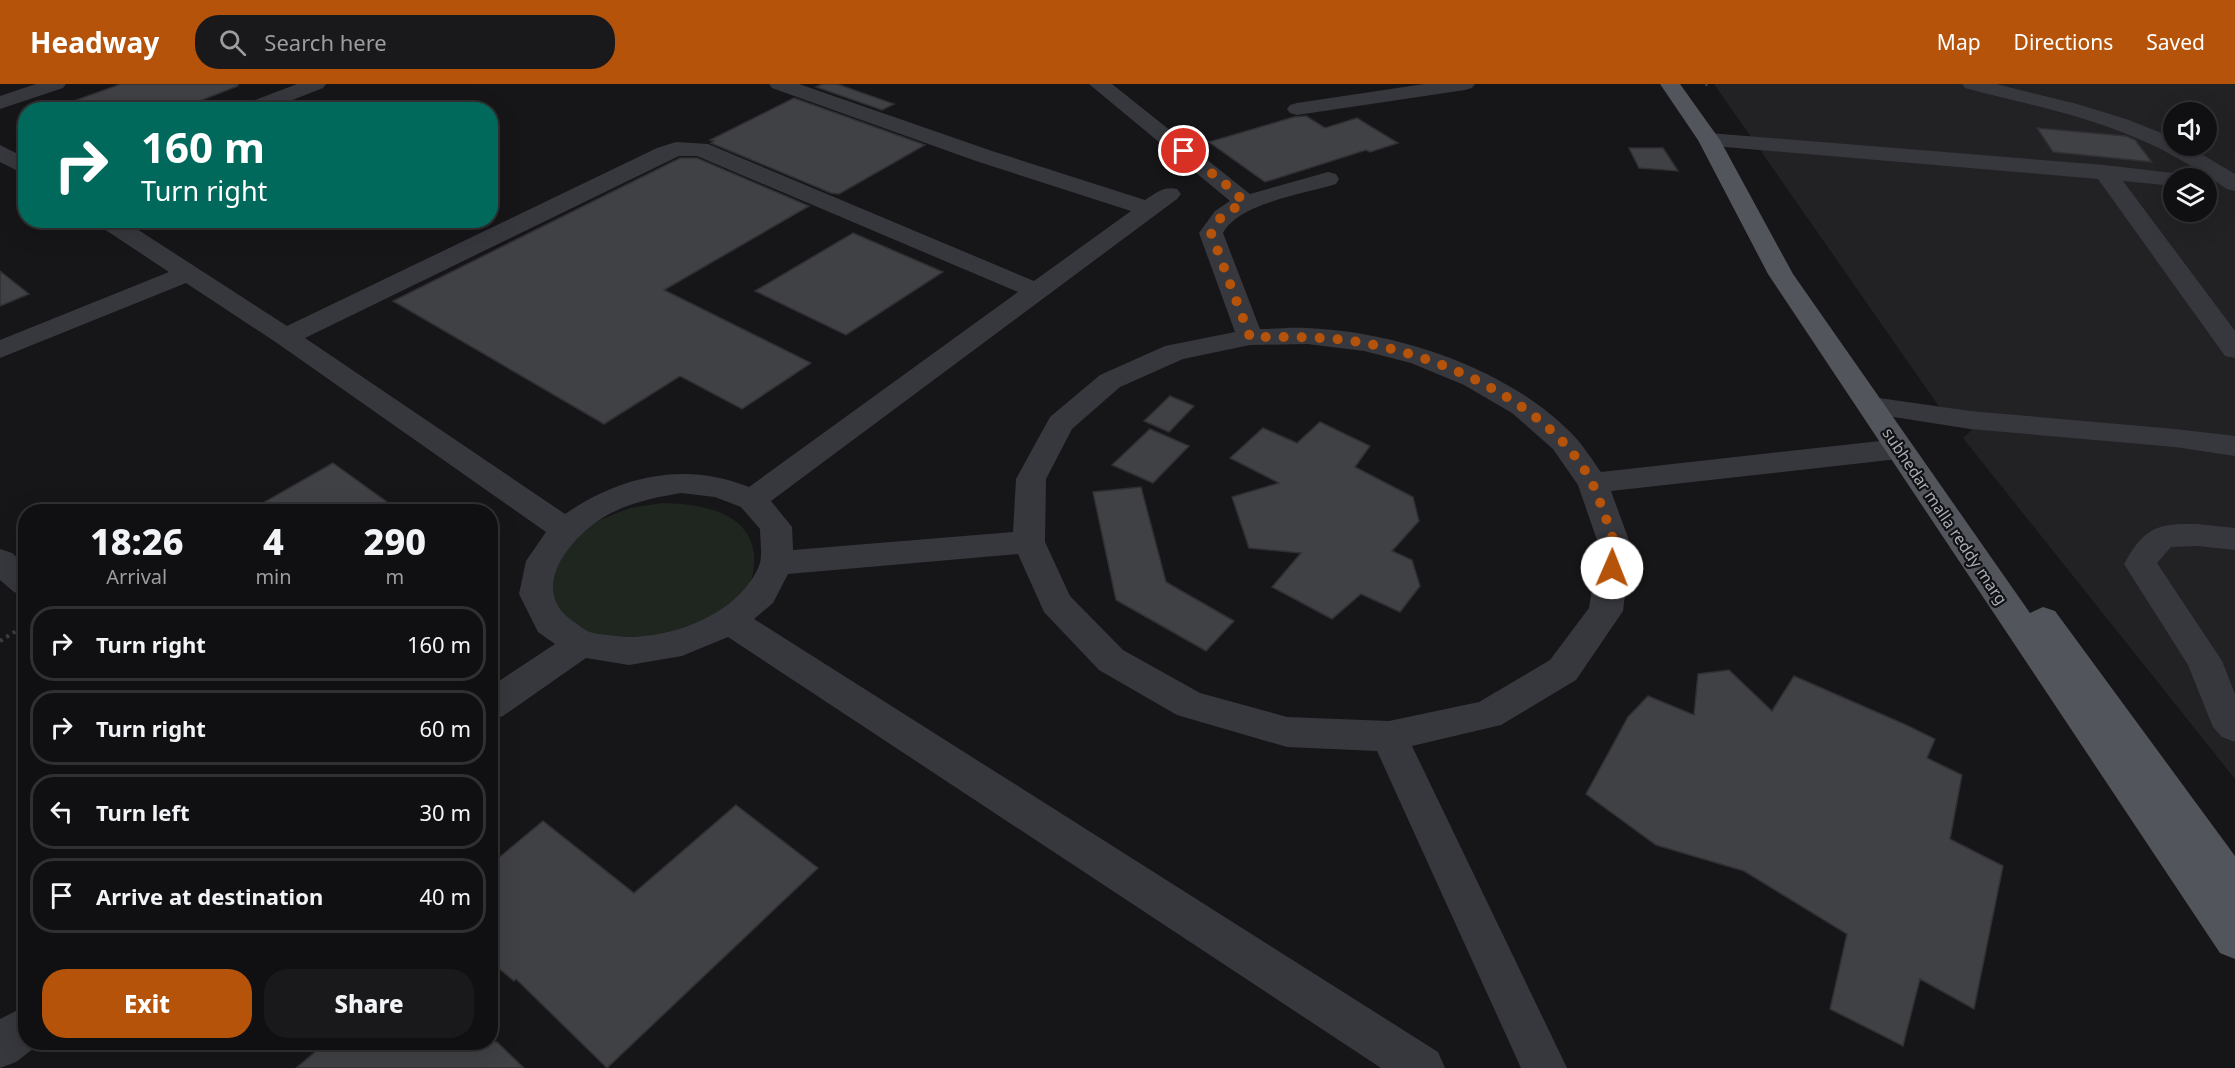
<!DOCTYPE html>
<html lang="en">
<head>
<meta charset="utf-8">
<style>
  body { margin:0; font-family:"Noto Sans",sans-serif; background:#19191b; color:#f1f3f6; height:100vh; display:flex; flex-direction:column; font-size:22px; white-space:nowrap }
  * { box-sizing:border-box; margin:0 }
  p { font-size:20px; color:#9c9d9f }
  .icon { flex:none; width:33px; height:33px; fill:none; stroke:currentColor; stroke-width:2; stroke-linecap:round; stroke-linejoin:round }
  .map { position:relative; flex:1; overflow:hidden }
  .drawer { position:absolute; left:18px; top:420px; width:480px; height:546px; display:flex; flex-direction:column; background:#101012; border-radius:24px; box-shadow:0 6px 24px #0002,0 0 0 2px #303032 }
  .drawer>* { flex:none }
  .banner { position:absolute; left:18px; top:18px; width:480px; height:126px; border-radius:24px; box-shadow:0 6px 24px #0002,0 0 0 2px #303032; background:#00695c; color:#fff; overflow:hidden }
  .buttons { position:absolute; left:2163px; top:18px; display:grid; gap:12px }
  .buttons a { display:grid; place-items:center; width:54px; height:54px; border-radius:50%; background:#101012; box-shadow:0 6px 24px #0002,0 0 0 2px #303032; font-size:30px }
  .pin { position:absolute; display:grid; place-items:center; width:51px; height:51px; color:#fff; margin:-26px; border:3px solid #fff; border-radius:50%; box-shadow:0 2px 6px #0007 }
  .me { position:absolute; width:66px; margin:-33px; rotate:1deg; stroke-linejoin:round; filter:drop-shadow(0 0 4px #0008) }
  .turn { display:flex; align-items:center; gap:21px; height:126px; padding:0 24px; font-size:27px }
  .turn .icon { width:78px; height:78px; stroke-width:2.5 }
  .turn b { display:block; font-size:42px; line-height:51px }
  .eta { display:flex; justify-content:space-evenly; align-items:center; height:102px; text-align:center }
  .eta b { font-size:36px; font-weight:800; line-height:42px }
  .cta { display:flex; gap:12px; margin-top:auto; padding:12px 24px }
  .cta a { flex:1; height:69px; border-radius:24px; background:#b45309; color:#fff; font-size:24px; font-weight:800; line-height:69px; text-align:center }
  .cta a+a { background:#19191b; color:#f1f3f6 }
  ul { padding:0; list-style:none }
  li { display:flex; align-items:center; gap:18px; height:75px; margin:0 12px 9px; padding:0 12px; border:3px solid #303032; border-radius:24px }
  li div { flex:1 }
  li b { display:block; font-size:22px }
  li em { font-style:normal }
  header { display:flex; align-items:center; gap:36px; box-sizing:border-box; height:84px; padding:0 30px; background:#b45309; color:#fff }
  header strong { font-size:28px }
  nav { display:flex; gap:33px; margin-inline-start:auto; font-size:21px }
  .search { width:420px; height:54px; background:#19191b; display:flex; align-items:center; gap:15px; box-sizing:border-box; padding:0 21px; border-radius:24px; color:#9c9d9f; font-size:22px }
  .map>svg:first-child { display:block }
  .built { fill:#222225; fill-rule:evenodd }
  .green { fill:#1e261f }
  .building { fill:#404145; stroke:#303034; stroke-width:1.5 }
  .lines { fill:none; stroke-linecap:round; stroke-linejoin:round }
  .path-far1 { stroke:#3d3f44; stroke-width:3; stroke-dasharray:2 3; stroke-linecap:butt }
  .path { stroke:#3d3f44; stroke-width:4; stroke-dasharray:3 4.5; stroke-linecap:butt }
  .minor { fill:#37383d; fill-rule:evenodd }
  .major { fill:#53555c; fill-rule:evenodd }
  .route { stroke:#b45309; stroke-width:10; stroke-dasharray:0 18 }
  .labels { text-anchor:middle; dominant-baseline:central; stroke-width:4.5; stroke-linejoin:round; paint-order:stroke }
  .street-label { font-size:16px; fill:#a8adb8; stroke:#111113 }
</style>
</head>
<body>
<header>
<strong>Headway</strong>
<div class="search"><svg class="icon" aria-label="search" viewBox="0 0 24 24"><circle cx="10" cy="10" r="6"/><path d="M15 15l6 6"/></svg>Search here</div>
<nav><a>Map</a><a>Directions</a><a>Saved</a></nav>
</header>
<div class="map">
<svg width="2235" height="984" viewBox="0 0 2235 984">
  <rect width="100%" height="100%" fill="#161618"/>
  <!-- built -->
  <path class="built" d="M1714,0h521v695l-272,-341 12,-11 -35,-19zM2174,28h32v34h-32zM2174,94h32v34h-32z"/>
  <!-- green -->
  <path class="green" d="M662,419c36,1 87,7 92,51 1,12 -1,25 -7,36 -7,12 -36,33 -47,44l-142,5 -13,-72 50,-45 35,-14z"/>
  <!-- building -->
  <path class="building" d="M121,0h117v2l-62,24h-118l-1,-3z
    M823,0h14l57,20 -12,6 -66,-23z
    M794,14l131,47 -86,49 -8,-1 -120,-50 3,-2 -4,-1z
    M1306,32l19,12 32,-10 41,25 -28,9 -4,-2 -101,32 -56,-40 85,-25z
    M2037,44l89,8 9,4 17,22 -99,-10z
    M1629,64h34l15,23 -39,-3z
    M680,74h17l112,48 -145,84 147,73 -69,46 -62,-33 -76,48 -211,-123z
    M853,149l90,39 -97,63 -91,-44z
    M0,187l29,23 -29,12z
    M1170,312l24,10 -25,26 -25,-11z
    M1320,338l50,24 -15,21 58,30 6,24 -27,30 20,9 8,26 -20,26 -39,-18 -29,25 -60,-32 29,-34 -52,-5 -17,-51 47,-14 -49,-25 33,-30 34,15z
    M1150,345l39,17 -36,37 -41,-18z
    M333,379l68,49h-154z
    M1141,403l25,95 68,39 -28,30 -90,-51 -23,-108z
    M1729,586l43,41 22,-35 110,48 31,15 -8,19 35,17 -12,64 53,27 -29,143 -54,-30 -17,67 -73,-37 17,-75 -103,-63 -88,-26 -70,-51 42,-77 20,-21 46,19 4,-41z
    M736,721l82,63 -211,200 -91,-89 -2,2 -24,-20v-96l53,-44 91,72z
    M327,958h170l27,26h-228z"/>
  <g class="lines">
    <!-- path-far1 -->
    <path class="path-far1" d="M1706,0l2,4"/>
    <!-- path -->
    <path class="path" d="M0,557l26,-16"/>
    <!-- minor -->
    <path class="minor" d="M36,0h30l-3,4 -63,21v-13z
      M297,0h29l-3,4 -56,22h-30l3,-4z
      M769,0h30l193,67 153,49c11,-7 18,-14 32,-11l4,5 -4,5 -406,302 21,26 1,23 220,-18 3,-53 34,-62 50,-42 65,-29 70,-14 -36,-99 16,-22 15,-10 -141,-117h23l138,110 78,-22 8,2 3,5 -3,5c-32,10 -97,19 -113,49l37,96c15,0 31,-2 46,-1 90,3 204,41 267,107 11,11 19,25 28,37l297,-33 11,3 4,7 -4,7 -11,3 -287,32 20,55 -8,65 -47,69 -75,45 -89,21 155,322h-46l-144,-317 -90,-4 -110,-32 -78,-45 -55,-58 -26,-58 -230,20 -15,29 -19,16 684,433 7,16h-64l-653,-431 -46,19 -53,9 -43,-7 -83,58 -13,4v-33l65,-43 -17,-12 -19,-38 7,-33 20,-29 -269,-189 -91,-60 -186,75v-18l169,-68 -71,-47 -4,-5h29l164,106 370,-178 19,-6 32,2 326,137 97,-70 -155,-50 -204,-73zM679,72h18l321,136 -269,195c-64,-26 -129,-11 -184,27l-260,-176zM1307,260l57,7 47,12 53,22 48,28 41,36 25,36 21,61 -10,62 -39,52 -71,42 -90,19 -102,-4 -87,-24 -77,-43 -53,-54 -25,-54 1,-63 26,-50 48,-42 63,-28 67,-14zM681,409l34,4 26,10 19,22c0,11 3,27 -1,37 -22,52 -99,78 -151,69 -6,-1 -13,-1 -18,-3 -6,-2 -11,-7 -16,-10 -50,-33 0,-90 37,-109 22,-11 46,-16 70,-20z
      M1424,0h51l-3,4 -7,2 -168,25 -7,-2 -3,-4 3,-4 7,-2z
      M1962,0h34l81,20 49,15 48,19v8h14l47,28v17l-8,-2c-30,-20 -60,-39 -93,-52 -54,-23 -113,-34 -169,-49z
      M1709,49l395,32 78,9 3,4h-11v8l-51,-5 112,150v27l-10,-2 -127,-177 -397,-34 -3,-5 3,-5z
      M0,61l26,13v17l-26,-13z
      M1872,313l98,14 205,18 60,7v20l-60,-9 -205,-18 -108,-17 -4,-6 4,-6z
      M2197,440l38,4v22l-38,-4 -26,1 -14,16 65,98 13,33v48l-13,-5 -9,-10 -25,-62 -64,-101c20,-36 32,-41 73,-40z
      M0,465l12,4 14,12v31l-12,-4 -14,-12z
      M26,922v36h16l-26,20 -16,6v-49z"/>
    <!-- major -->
    <path class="major" d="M1660,0h20l40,56 73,134 237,339 13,-6 12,4 180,245v103l-15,-6 -452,-679 -70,-134z"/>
  </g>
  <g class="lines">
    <!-- route -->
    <path class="route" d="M1184,67l50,40 10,11 -23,15 -10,16 39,104c38,0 76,-1 114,6 86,15 206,70 236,159 4,13 12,29 14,43 1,7 -1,16 -2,23"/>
  </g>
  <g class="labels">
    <!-- street labels -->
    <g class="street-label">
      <text transform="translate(1945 432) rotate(56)">subhedar malla reddy marg</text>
    </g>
  </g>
</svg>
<div class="buttons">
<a><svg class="icon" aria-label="sound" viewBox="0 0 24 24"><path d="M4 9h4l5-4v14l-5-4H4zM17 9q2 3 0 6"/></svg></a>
<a><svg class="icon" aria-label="layers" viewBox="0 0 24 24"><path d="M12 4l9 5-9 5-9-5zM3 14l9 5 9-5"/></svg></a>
</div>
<div class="pin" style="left:1184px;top:67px;background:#d93025"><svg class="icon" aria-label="arrive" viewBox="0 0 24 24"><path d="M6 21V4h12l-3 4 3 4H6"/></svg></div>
<svg class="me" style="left:1612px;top:484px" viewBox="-20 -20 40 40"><circle r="19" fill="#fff"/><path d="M0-13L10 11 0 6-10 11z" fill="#b45309"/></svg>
<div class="banner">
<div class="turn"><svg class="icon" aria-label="right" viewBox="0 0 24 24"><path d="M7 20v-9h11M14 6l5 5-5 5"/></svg><div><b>160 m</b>Turn right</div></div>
</div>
<section class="drawer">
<div class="eta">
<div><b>18:26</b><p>Arrival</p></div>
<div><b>4</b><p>min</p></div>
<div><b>290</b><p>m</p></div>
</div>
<ul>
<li><svg class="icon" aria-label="right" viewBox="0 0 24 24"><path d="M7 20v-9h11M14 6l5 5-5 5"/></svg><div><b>Turn right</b></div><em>160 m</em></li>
<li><svg class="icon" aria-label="right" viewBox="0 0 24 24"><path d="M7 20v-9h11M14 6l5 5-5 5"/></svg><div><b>Turn right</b></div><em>60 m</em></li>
<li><svg class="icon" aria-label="left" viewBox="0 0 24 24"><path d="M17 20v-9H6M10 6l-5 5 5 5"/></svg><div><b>Turn left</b></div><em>30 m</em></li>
<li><svg class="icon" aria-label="arrive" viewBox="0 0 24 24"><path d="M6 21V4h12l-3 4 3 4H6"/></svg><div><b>Arrive at destination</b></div><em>40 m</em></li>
</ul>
<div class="cta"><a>Exit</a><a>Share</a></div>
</section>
</div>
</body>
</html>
